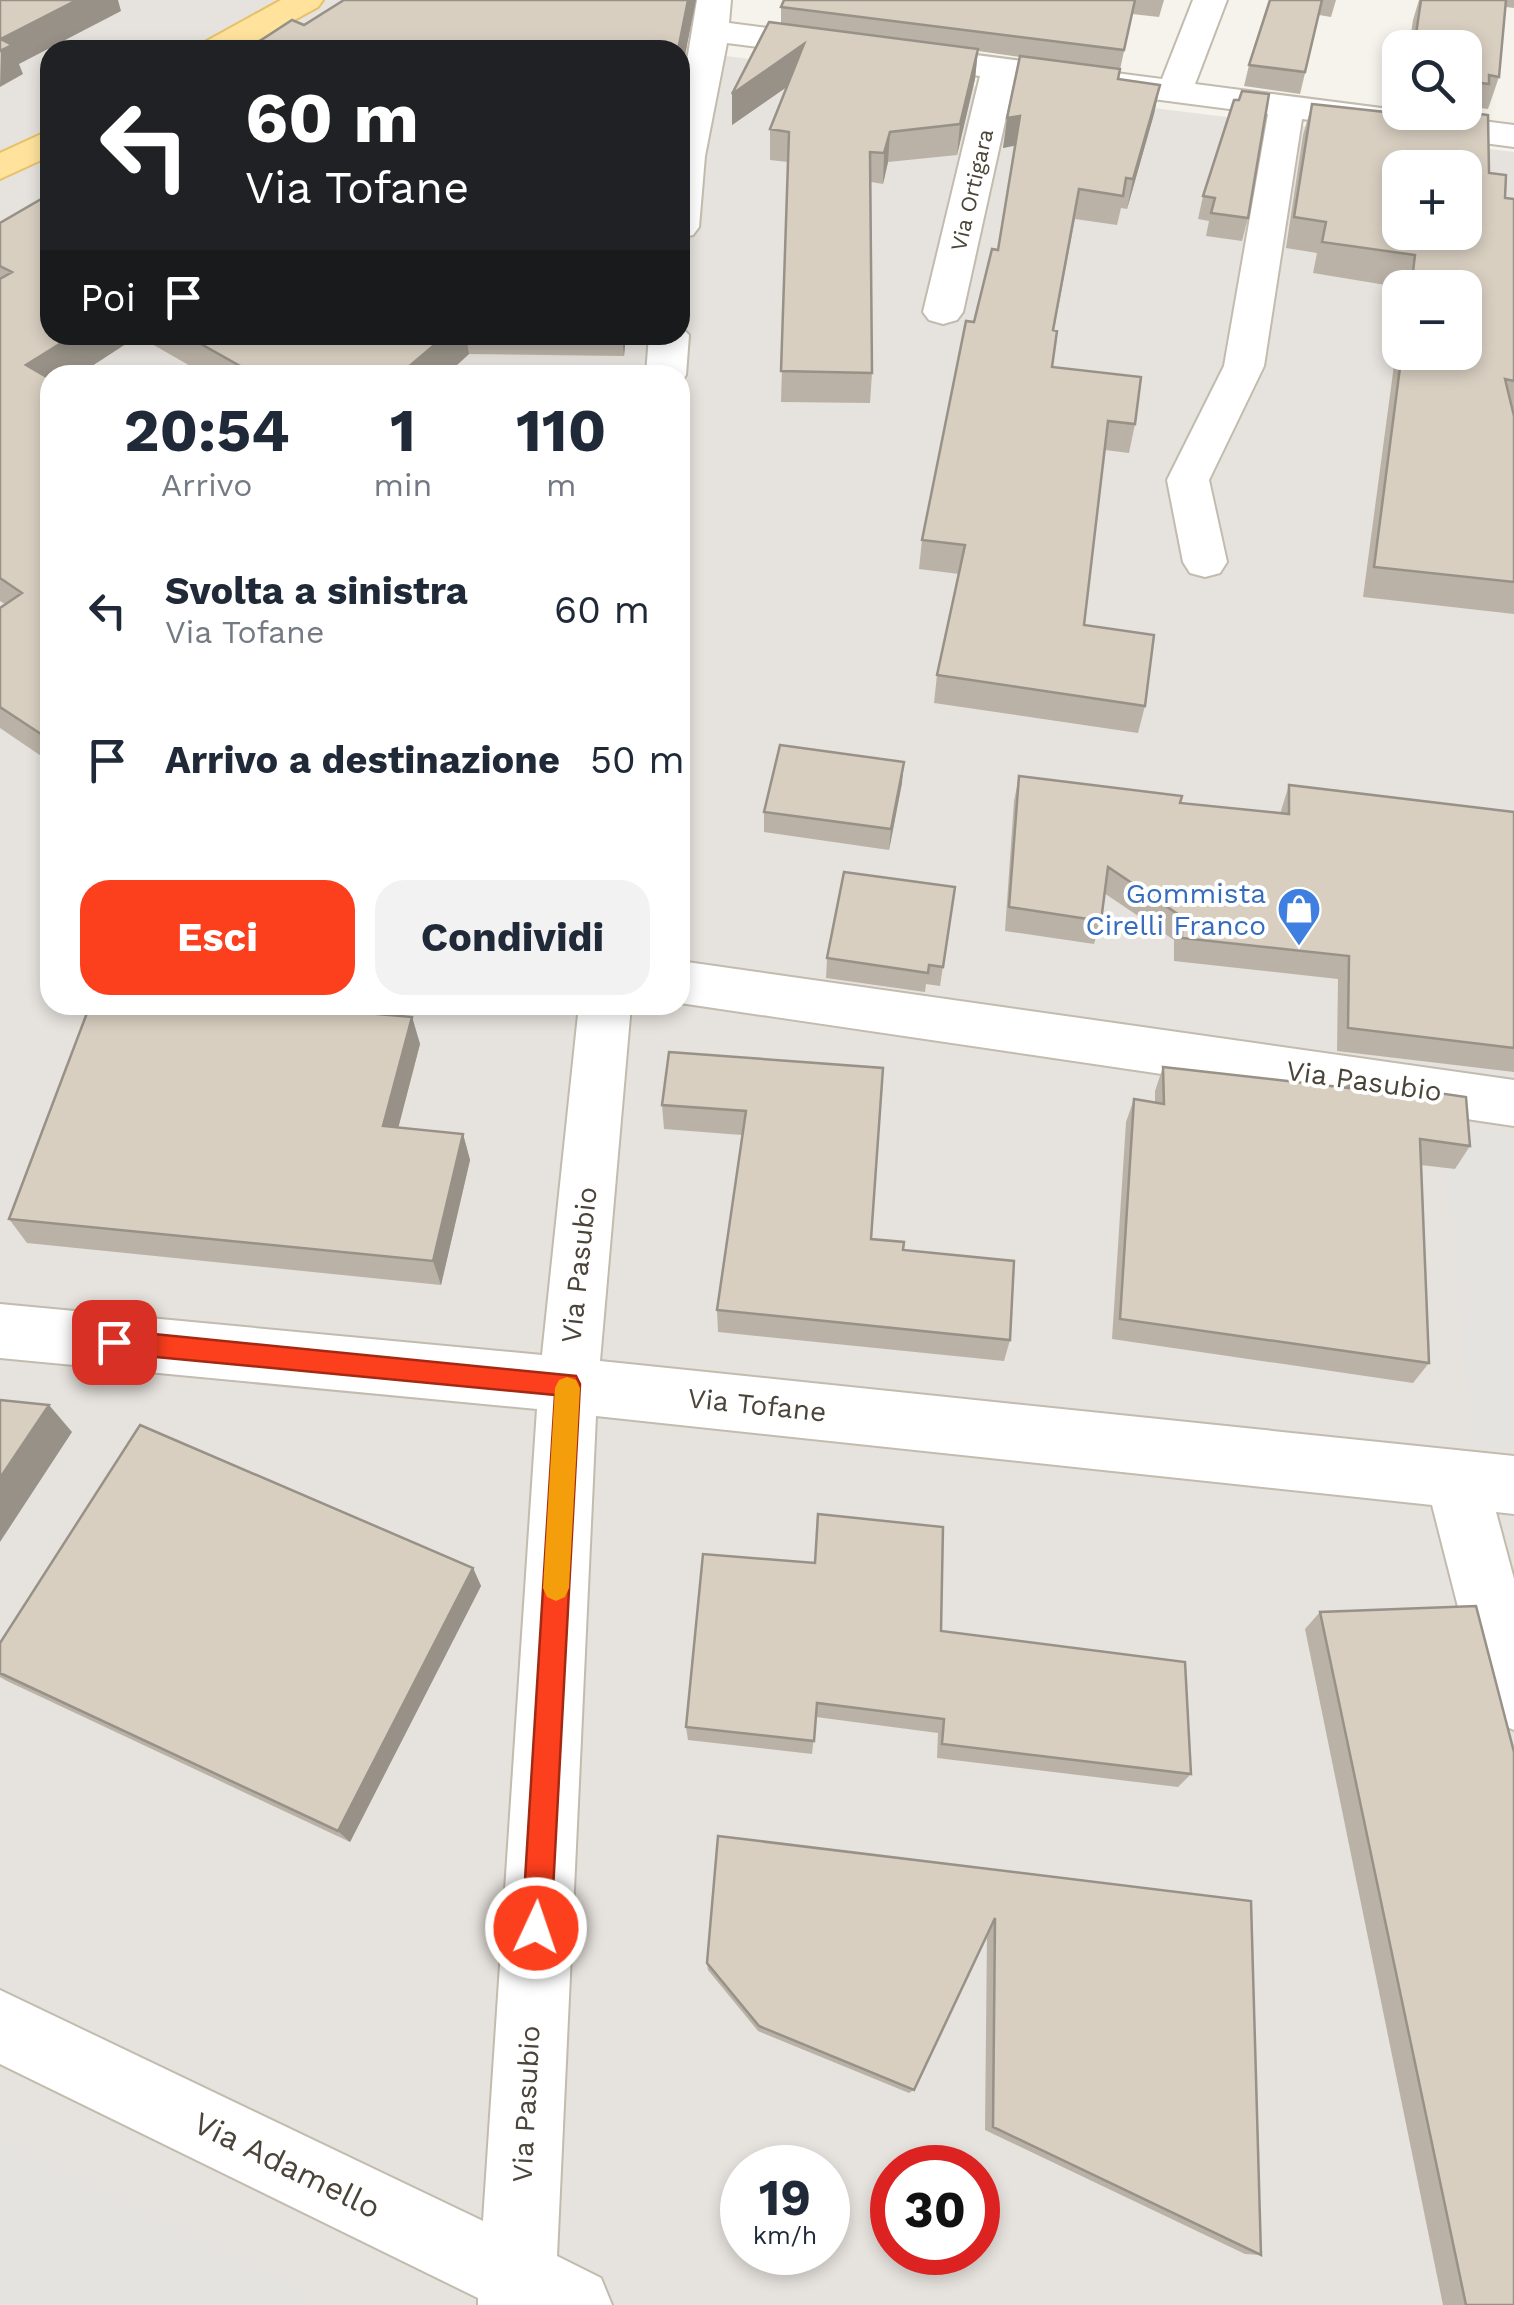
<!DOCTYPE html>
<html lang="it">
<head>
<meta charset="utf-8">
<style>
  body { margin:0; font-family:"Work Sans",sans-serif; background:#f2f2f3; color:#1f2937; height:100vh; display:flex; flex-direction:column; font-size:38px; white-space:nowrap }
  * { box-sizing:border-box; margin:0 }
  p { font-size:32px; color:#747a83 }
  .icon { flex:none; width:55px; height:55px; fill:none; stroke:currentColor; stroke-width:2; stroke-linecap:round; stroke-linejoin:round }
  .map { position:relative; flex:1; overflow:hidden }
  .drawer { position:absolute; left:40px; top:365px; width:650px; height:650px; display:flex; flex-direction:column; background:#fff; border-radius:30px; box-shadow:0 5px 15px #0003 }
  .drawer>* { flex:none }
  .hud { position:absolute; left:40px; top:40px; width:650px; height:305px; border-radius:30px; box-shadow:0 5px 15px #0003; background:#202124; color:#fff; overflow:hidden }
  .tools { position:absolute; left:1382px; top:30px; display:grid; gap:20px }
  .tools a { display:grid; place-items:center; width:100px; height:100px; border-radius:20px; background:#fff; box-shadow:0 5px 15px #0003; font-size:50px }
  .speed { position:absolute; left:720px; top:2145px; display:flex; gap:20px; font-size:50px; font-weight:700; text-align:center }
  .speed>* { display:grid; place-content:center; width:130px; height:130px; border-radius:50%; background:#fff; box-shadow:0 5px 15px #0003; line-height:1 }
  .speed small { font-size:25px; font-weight:400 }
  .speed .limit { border:15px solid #d22; background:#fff; color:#111 }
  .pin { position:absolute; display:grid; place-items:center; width:85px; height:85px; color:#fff; margin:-42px; border-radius:20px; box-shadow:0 5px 15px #0006 }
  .me { position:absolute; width:110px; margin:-55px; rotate:3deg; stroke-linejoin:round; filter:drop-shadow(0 0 8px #0008) }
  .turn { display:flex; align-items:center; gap:35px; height:210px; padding:0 40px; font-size:45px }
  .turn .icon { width:130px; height:130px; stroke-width:2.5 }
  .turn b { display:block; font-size:70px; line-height:85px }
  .then { display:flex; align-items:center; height:95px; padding:0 40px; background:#0003; gap:20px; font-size:38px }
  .eta { display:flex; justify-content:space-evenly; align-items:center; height:170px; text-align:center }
  .eta b { font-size:60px; font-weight:700; line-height:70px }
  .button { display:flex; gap:20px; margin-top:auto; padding:20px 40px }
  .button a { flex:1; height:115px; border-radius:30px; background:#fc3f1d; color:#fff; font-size:40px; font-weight:700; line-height:115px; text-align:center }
  .button a+a { background:#f2f2f3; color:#1f2937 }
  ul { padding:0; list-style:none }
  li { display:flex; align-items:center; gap:30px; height:150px; padding:0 40px }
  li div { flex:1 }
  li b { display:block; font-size:38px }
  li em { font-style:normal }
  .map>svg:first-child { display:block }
  .industrial { fill:#e6e2dd; fill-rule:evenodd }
  .parking { fill:#e5e3e0 }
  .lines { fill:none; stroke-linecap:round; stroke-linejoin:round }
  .minor-casing { stroke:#c2bbae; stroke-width:4 }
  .major-casing { stroke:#e6c16a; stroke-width:4 }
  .minor { fill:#fff; fill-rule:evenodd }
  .major { fill:#ffe39c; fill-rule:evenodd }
  .wall { fill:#bab2a6 }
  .shaded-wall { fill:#979187 }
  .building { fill:#d8cfc1; stroke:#979187; stroke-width:2.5; fill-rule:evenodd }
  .route { fill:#fc3f1d; stroke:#a42913; stroke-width:2.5 }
  .slow { fill:#f59e0b }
  .labels { text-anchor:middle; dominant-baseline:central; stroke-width:8; stroke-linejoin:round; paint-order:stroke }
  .far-street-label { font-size:22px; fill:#4b4439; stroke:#fff }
  .shop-label { font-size:28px; fill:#366cbe; stroke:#fff; text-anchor:end }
  .street-label { font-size:28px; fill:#4b4439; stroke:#fff }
  .near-street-label { font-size:32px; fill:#4b4439; stroke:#fff }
</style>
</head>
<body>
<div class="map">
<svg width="1514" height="2305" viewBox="0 0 1514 2305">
  <rect width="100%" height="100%" fill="#f6f3ec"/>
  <!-- industrial -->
  <path class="industrial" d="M0,0h573l136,54 805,98v2153h-1514zM50,50h630v285h-630zM1400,168h65v64h-65zM1400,288h65v64h-65zM50,375h630v630h-630zM742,2168h86v84h-86zM892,2168h86v84h-86z"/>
  <!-- parking -->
  <path class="parking" d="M1443,1129l71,7v316l-41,-4z
    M0,2135l309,157 -1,13h-308z"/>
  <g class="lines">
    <defs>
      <path id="minor" d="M697,0h34l-2,23 433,56 31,-79h34l-32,84 319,41v22l-212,-28 -38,247 -55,114 18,82 -7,11 -15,4 -15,-4 -7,-11 -16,-82 57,-114 44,-252 -254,-33 -51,231 -6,8 -14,4 -14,-4 -6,-8 57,-236 -253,-33 -22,113 -6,71 -6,8 -13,3v-135z
        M680,326l9,9 -3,40 -6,9v-9h-34l3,-40h31z
        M680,961l834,119v46l-834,-123z
        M579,1005h52l-31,356 914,95v58l-18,-2 18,67v151l-23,-10 -10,-23 -49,-192 -836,-89 -39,840 44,22 11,27h-134v-7l-478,-234v-74l483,231 54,-812 -537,-51v-54l542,51z"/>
      <path id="major" d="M281,0h42l-5,7 -78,43h-42l5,-7z
        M50,130v26l-50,23v-26z"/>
    </defs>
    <!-- minor casing -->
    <use href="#minor" class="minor-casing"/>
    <!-- major casing -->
    <use href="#major" class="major-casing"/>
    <!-- minor -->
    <use href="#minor" class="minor"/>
    <!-- major -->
    <use href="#major" class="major"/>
  </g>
  <!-- wall -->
  <path class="wall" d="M784,0h380l-5,17 -27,-3 -14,65 42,6 -6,29 -27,95 -6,-1 -4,17 -42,-6 -21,111 -2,37 83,57 -6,29 -24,-3 -21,175 61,81 -7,27 -204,-30 3,-28 22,-101 -40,-5 3,-29 52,-218 24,-72 17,-104 -12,2 17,-91 -42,-6 -3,28 -18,76 -69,7 -5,22 -12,-2 1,191 -2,30 -89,-1 7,-240 -18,-2v-31l18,-43 -56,39v-31l49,-70v-17z
    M1270,0h66l-5,17 -12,-2 -19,79 -56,-8 5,-21z
    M1419,0h95v8l-8,-1 -7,70 -11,32 -8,-1 -2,6 11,59 16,25 9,1v415l-151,-17 37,-277v32h65v-64h-61l-91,-15 4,-20 -31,-5 17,-113 9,-31 90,10v-2h63v-64h-56l4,-28z
    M1234,100l14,118 -6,23 -36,-5 3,-15 -11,-2 5,-23z
    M0,223l50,112h576l-2,21 -155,-2 -23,21h-240l-68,-39 -60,39h-28v387l-50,-34v-120l5,-4 -5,-3z
    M1019,776l161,27 100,11 9,-29 225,27v260l-177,-21 1,-72 -164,-18v-21l-70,-47 -3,28 -7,23 -89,-13 9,-130z
    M902,783l-13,67 -125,-18v-20z
    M955,887l-15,99 -14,-2 -1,8 -99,-14 1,-20z
    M357,1012l55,5 8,27 -22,84 65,6 7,26 -29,125 -414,-42 -18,-24z
    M1163,1067l182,20 4,-7 121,66 -15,23 -34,-4 8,198 -16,20 -301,-44 14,-217 8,-23 21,3v-11z
    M883,1068l-12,171 32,11 107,90 -6,21 -286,-29 -1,-22 25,-175 -78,-6 -2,-24z
    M815,1563l126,68 250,143 -13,13 -241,-29 1,-25 -122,-16 -4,37 -124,-14 -2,-13z
    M473,1568l8,18 -131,256 -343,-161 -7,-4v-34z
    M1320,1612l194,693h-71l-138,-676z
    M718,1836l533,65 10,354 -16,-1 -260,-124 2,-197 -73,157 -5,3 -151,-62 -50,-61 -1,-7z"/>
  <!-- shaded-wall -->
  <path class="shaded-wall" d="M77,0h41l3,11 -102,53 4,10 -23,13 1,-48z
    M688,0h8l-16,81v-31h-2z
    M804,44v31l-72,50v-31z
    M978,49l-3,30 -18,76 3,-31z
    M1160,85l-6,29 -27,95 6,-30z
    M1020,116l-4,29 -13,3 4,-30z
    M890,132l-2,30 -5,22 1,-31z
    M74,335h63l1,1 -60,39h-28v18l-24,-28z
    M446,335h20l3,19 -23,21h-47z
    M622,335h4l-2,21z
    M904,762l-2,21 -13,67 2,-21z
    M344,1005h14l-5,33 -9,-27z
    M412,1017l8,27 -28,108 -9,-26z
    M463,1134l7,26 -29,125 -8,-24z
    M49,1405l23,27 -72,110v-64z
    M473,1568l8,18 -131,256 -12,-11z"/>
  <!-- building -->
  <path class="building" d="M0,0h77l-76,39 11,6 -12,6z
    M344,0h344l-10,50h-432l46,-30 12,5z
    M784,0h351l-11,50 -343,-43z
    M1270,0h52l-17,72 -56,-7z
    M1421,0h85l-7,77 -10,-2v9l-24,-3v-33h-51z
    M769,22l209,27 -18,75 -70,8 -6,21 -14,-1 2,221 -91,-2 8,-239 -19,-3 34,-85 -72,50z
    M1020,56l100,13 -2,10 42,6 -27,94 -7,-1 -3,18 -44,-7 -26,141 4,1 -5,36 89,10 -6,47 -27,-3 -24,204 70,10 -9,71 -208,-31 28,-130 -43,-5 44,-219 8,1 18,-73 6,1 22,-134 -13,2z
    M1242,91l27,3 -21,124 -37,-5 4,-15 -12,-2 31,-96h5z
    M1312,104l92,10v-2h61l23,3 1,58 17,2 -1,23 9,1v182l-9,-2 9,37v166l-140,-15 28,-215h63v-64h-54l4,-33 -93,-13 4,-20 -32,-5zM1400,168h65v64h-65z
    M50,194v141h24l-48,30 24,14v361l-50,-33v-99l22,-15 -22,-15v-299l12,-7 -12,-6v-43z
    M185,335h261l-47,40h-143z
    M780,745l124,17 -13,67 -127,-17z
    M1019,776l163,20 -2,7 109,11v-29l225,27v236l-166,-20 1,-72 -167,-18v-21l-74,-50 -7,54 -92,-14z
    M844,872l111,15 -12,80 -14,-2 -1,8 -101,-15z
    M90,1005h254v6l68,6 -29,109 80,8 -30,127 -424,-42z
    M669,1052l214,16 -12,171 33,3 -1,8 111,11 -4,79 -293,-30 29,-199 -84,-6z
    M1163,1067l186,21v-8l117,17 4,49 -50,-7 9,224 -309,-44 14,-220 30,5z
    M0,1400l49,5 -49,73z
    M140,1425l333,143 -135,263 -338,-158v-30z
    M818,1514l125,13 -2,104 244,31 6,112 -249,-30 2,-25 -127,-16 -3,38 -128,-14 17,-173 112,9z
    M1476,1606l38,146v553h-48l-146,-693z
    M718,1836l533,65 10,354 -268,-128 2,-209 -81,172 -155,-64 -52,-63z"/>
  <!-- route -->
  <path class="route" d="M114,1330l462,46 4,8 -29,544 -4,10 -11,4 -10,-4 -4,-10 33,-533 -441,-42 -9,-4 -4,-7 4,-8z"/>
  <!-- slow -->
  <path class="slow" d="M567,1377l9,3 4,8 -11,200 -4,9 -9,4 -9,-4 -4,-9 12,-200 4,-8z"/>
  <!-- icons -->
  <defs>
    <symbol id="shop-pin" viewBox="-11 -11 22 30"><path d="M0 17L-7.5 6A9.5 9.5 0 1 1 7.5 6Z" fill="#3f7fe0" stroke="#fff"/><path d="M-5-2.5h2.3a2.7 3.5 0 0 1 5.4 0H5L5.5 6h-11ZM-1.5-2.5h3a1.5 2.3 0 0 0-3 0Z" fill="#fff"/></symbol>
  </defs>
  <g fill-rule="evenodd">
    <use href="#shop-pin" x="1274" y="884" width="50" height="68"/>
  </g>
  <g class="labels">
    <!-- far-street labels -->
    <g class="far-street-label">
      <text transform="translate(972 190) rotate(-77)">Via Ortigara</text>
    </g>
    <!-- shop labels -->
    <g class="shop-label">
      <text x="1266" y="893">Gommista<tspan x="1266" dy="32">Cirelli Franco</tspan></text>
    </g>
    <!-- street labels -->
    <g class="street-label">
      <text transform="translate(1364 1081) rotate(8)">Via Pasubio</text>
      <text transform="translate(579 1265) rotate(-84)">Via Pasubio</text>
      <text transform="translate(757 1405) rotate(6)">Via Tofane</text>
      <text transform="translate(526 2104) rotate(-87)">Via Pasubio</text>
    </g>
    <!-- near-street labels -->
    <g class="near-street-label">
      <text transform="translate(287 2165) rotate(26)">Via Adamello</text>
    </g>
  </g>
</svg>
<div class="tools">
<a><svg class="icon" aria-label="search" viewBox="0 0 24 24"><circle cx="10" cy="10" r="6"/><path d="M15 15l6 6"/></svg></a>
<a>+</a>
<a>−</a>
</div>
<div class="speed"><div>19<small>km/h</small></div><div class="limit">30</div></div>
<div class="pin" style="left:114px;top:1342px;background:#d93025"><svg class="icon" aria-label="arrive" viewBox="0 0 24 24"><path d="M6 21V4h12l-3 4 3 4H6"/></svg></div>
<svg class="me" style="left:536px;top:1928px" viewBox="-20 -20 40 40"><circle r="17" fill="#fc3f1d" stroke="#fff" stroke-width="3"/><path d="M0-11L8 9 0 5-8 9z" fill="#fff"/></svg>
<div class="hud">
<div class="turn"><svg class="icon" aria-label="left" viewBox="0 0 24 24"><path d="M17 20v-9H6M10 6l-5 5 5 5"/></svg><div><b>60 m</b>Via Tofane</div></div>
<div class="then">Poi<svg class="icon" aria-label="arrive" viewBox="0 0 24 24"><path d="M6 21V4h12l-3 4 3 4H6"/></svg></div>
</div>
<section class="drawer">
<div class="eta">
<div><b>20:54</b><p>Arrivo</p></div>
<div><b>1</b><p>min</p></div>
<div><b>110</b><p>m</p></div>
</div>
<ul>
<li><svg class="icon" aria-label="left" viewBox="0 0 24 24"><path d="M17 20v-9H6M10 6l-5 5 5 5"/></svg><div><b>Svolta a sinistra</b><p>Via Tofane</p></div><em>60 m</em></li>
<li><svg class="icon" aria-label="arrive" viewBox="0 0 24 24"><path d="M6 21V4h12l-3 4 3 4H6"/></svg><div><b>Arrivo a destinazione</b></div><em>50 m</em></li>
</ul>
<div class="button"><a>Esci</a><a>Condividi</a></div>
</section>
</div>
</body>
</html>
